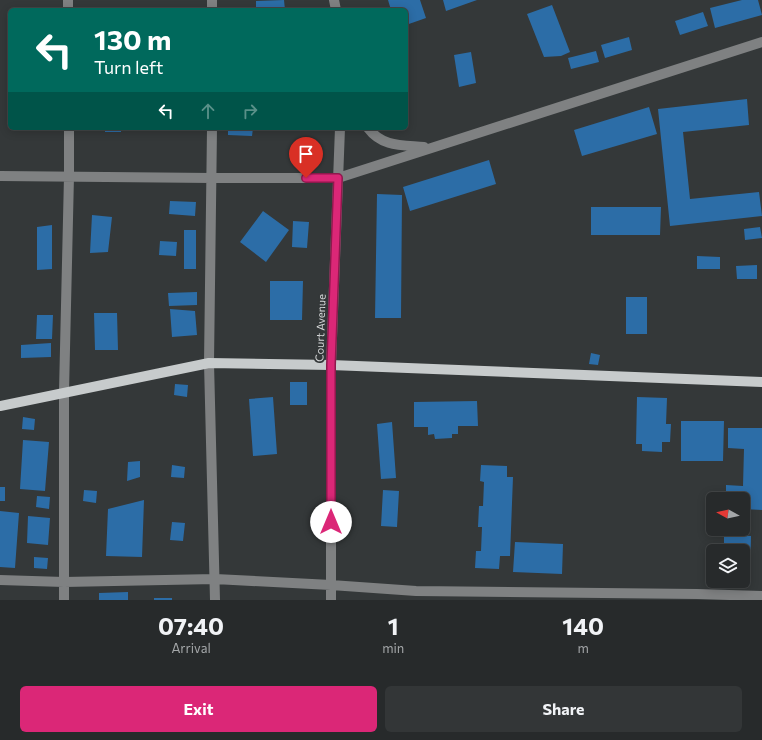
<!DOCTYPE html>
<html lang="en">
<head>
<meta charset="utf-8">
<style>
  body { margin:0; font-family:Commissioner,sans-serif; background:#333637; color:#f1f3f6; height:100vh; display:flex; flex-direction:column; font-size:15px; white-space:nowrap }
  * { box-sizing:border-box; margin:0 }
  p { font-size:13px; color:#a4a7a9 }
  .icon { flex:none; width:22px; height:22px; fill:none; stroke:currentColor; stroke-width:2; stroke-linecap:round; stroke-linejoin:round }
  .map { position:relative; height:600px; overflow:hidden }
  .side { display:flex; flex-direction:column; background:#272a2b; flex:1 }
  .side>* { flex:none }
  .hud { position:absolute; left:8px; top:8px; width:400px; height:122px; border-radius:6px; box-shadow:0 2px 10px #0003,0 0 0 1px #434647; background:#00695c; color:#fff; overflow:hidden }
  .needle { width:26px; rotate:278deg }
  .tools { position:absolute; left:706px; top:492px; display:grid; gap:8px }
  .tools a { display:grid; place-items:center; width:44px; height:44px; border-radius:6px; background:#272a2b; box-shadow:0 2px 10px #0003,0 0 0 1px #434647; font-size:20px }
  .pin { position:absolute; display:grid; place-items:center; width:34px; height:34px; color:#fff; margin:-41px -17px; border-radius:50% 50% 50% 0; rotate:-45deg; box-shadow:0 0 4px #0007 }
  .pin .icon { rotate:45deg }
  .me { position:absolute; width:44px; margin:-22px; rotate:0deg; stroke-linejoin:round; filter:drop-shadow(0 0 3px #0008) }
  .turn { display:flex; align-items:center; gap:14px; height:84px; padding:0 20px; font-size:18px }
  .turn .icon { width:52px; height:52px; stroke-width:2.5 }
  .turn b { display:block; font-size:28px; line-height:34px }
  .lanes { display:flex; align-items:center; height:38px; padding:0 20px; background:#0003; justify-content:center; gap:20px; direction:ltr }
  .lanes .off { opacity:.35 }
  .eta { display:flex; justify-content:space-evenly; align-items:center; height:68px; text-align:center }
  .eta b { font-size:24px; font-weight:700; line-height:28px }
  .primary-button { display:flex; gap:8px; margin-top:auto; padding:8px 20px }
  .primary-button a { flex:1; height:46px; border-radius:6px; background:#db2777; color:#fff; font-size:16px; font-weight:700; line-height:46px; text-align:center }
  .primary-button a+a { background:#333637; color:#f1f3f6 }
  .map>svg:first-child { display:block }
  .building { fill:#2c6da7 }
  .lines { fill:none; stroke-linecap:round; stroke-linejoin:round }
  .minor { stroke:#7f8182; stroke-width:10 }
  .major { stroke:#c7cbcc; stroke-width:10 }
  .route-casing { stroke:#8e194d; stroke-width:10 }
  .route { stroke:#db2777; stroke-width:7 }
  .labels { text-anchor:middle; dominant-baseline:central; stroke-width:3.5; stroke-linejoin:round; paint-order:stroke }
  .street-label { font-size:11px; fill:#d7d9da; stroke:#343839 }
</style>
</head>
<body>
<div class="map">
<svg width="762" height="600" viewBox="0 0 762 600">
  <rect width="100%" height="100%" fill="#343839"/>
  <!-- building -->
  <path class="building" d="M284,0l1,10h-29v-9z
    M388,0h32l6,18 -20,7v-15h-15z
    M443,0h34l-31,11z
    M742,0h16l4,15 -47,13 -5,-20z
    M552,5l18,47 -9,4 -17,1 -17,-43z
    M703,12l5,14 -28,9 -5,-14z
    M629,37l3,13 -27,8 -4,-13z
    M596,51l3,11 -28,7 -3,-11z
    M471,52l5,31 -17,4 -5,-32z
    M7,71h3v12h-3z
    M747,99l2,26 -66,7 7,67 69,-7 3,24 -92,10 -12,-117z
    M649,107l8,27 -75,22 -8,-26z
    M105,128h16v4h-16z
    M163,128h14v2h-15z
    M228,128h25l-1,8 -24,-1z
    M296,128h15v3l-15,-2z
    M489,160l7,24 -86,27 -7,-24z
    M377,194l25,1 -1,123h-26z
    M170,201l26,1 -1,14 -26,-2z
    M591,207h70l-1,28h-69z
    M263,211l26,19 -23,32 -26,-20z
    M92,215l20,2 -4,35 -18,1z
    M293,221l16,1 -2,26 -15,-1z
    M52,225v44l-15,1v-43z
    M760,227l2,11 -17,2 -1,-11z
    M184,230h12v39h-12z
    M160,241l17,1 -1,14 -17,-1z
    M697,256l23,1v12h-23z
    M757,265v14h-20l-1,-13z
    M270,281h33l-1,39h-32z
    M197,292v13l-28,1 -1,-13z
    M626,297h21v37h-21z
    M170,309l25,2 2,24 -25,2z
    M94,313h23l1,37h-23z
    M37,315h16l-1,24h-16z
    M51,343v14l-30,1v-13z
    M591,353l9,2 -2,10 -9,-1z
    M290,382h17v23h-17z
    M175,384l13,1 -1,12 -13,-2z
    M273,397l4,57 -24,2 -4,-57z
    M637,397l30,1 -1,26h5l-1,18h-8v10l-20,-1v-7h-6z
    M477,401l1,25h-20v8h-6v4l-17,1 -1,-5 -6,1v-8h-14v-25z
    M23,417l12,2 -1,11 -12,-1z
    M681,421h43l-1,40h-42z
    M392,422l4,56 -15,1 -4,-55z
    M728,428h34v82l-19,-1v-10h-17v-14l17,1 1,-37 -16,-1z
    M23,440l26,2 -4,49 -25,-2z
    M140,461v16l-13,4 1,-19z
    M172,465l13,2 -1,11 -13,-1z
    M481,465l26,1v11h6l-3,79h-10l-1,13 -24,-1 1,-17h5l1,-24h-4l1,-21h4l1,-24 -4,-1z
    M0,487h5v14h-5z
    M84,490l13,1 -1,12 -13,-2z
    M383,490l16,1 -2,36 -16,-1z
    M37,496l13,1 -1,12 -13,-2z
    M144,500l-2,57 -36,-1 2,-47z
    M0,511l19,2 -4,55 -15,-1z
    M28,516l22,2 -2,27 -21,-2z
    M172,522l13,1 -2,18 -13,-1z
    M724,535l27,1 -1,47 -18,-1 1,-1h10v-30h-19z
    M515,542l48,2 -1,30 -49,-2z
    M34,557l14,1 -1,11 -13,-1z
    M128,592v8h-29v-7z
    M154,598h18v2h-18z"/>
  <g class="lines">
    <!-- minor -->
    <path class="minor" d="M68,0v10
      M212,0v10
      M334,0l2,10
      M212,128l-3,235 6,237
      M368,128c14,19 34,17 56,19
      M0,176l212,2h126l424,-136
      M0,580l64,2 151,-3 116,6 85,6 281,3 65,2
      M64,600v-208l5,-216v-48
      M331,600v-235l9,-237"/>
    <!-- major -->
    <path class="major" d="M0,406l209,-43 122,2 431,17"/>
  </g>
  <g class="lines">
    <defs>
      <path id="route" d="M306,178h32l-7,187v157"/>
    </defs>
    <!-- route casing -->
    <use href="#route" class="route-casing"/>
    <!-- route -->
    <use href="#route" class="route"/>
  </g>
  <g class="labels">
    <!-- street labels -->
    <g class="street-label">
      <text transform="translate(320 328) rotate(-88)">Court Avenue</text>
    </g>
  </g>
</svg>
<div class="tools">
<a><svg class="needle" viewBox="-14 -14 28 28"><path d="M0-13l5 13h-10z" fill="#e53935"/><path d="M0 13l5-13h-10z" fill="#a4a7a9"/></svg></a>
<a><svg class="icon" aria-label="layers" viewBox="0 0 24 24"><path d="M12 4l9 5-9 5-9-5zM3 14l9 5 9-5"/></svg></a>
</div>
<div class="pin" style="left:306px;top:178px;background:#d93025"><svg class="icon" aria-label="arrive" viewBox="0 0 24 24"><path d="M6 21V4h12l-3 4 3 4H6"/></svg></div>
<svg class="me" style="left:331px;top:522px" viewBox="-20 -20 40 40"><circle r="19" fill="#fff"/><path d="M0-13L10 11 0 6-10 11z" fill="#db2777"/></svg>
<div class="hud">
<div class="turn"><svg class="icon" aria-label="left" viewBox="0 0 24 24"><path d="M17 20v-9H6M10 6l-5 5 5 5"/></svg><div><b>130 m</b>Turn left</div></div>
<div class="lanes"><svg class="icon" aria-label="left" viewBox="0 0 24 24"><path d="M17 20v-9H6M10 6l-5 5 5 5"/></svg><svg class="icon off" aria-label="ahead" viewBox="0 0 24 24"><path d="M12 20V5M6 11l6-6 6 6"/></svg><svg class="icon off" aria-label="right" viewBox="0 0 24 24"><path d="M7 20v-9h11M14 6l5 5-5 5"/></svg></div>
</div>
</div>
<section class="side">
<div class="eta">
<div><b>07:40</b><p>Arrival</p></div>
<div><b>1</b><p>min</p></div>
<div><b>140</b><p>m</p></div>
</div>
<div class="primary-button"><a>Exit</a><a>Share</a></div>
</section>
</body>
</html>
